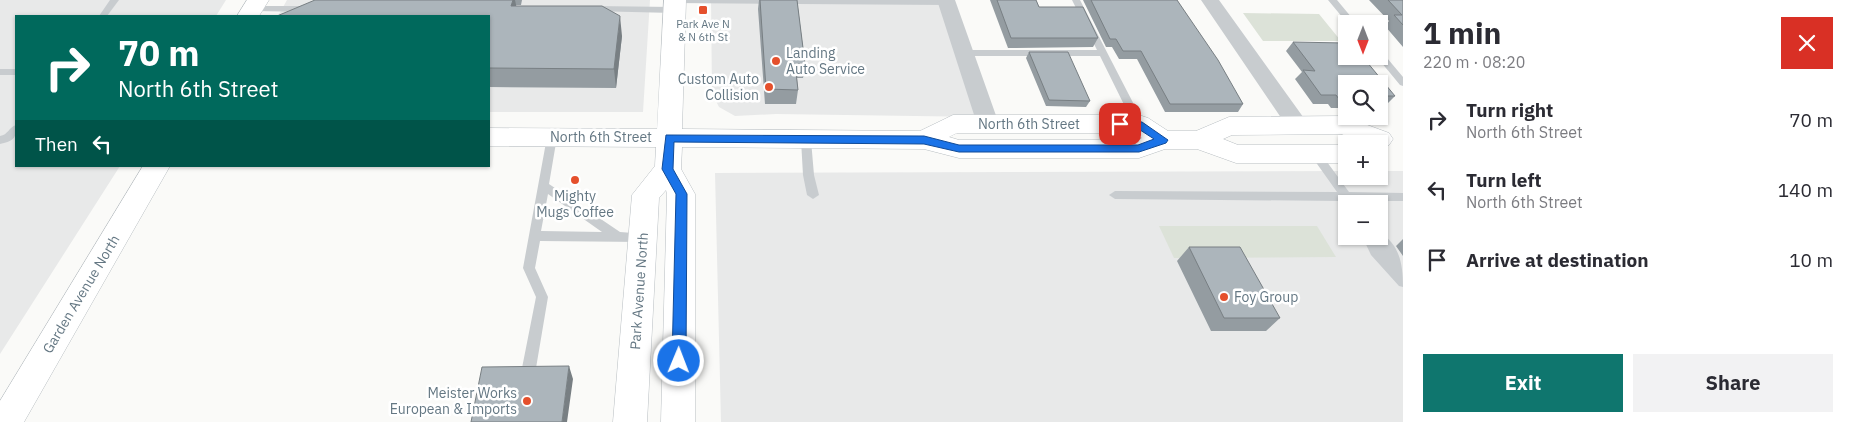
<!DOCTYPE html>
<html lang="en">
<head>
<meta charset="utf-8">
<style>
  body { margin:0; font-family:"IBM Plex Sans",sans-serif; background:#f2f2f3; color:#2b2b33; height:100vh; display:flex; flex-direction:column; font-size:19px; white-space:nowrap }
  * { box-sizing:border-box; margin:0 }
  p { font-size:16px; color:#7c7c81 }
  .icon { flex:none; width:28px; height:28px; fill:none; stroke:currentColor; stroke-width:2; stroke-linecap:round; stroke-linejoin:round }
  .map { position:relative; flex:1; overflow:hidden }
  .sheet { display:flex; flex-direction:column; background:#fff; width:450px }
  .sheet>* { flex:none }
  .hud { position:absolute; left:15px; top:15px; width:475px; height:152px; border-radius:0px; box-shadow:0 1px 4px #0004; background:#00695c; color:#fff; overflow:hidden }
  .needle { width:32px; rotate:180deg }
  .fabs { position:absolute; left:1338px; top:15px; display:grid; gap:10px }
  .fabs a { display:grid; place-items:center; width:50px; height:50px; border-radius:0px; background:#fff; box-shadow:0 1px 4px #0004; font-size:25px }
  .pin { position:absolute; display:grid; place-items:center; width:42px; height:42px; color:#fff; margin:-21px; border-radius:10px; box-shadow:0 2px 8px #0006 }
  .me { position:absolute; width:55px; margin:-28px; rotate:1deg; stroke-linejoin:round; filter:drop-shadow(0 0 4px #0008) }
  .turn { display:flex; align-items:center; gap:18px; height:105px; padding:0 20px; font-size:22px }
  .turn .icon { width:65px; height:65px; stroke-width:2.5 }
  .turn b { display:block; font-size:35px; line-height:42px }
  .then { display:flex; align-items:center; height:48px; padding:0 20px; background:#0003; gap:10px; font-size:19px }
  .round { display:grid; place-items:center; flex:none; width:52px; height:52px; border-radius:0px; background:#f2f2f3 }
  .overview { display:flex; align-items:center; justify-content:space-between; height:85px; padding:0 20px }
  h1 { font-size:30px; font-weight:800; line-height:38px }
  .primary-button { display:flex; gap:10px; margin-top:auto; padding:10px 20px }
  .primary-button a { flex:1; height:58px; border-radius:0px; background:#0f766e; color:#fff; font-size:20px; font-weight:800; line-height:58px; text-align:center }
  .primary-button a+a { background:#f2f2f3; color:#2b2b33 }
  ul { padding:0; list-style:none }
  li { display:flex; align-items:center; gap:15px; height:70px; padding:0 20px }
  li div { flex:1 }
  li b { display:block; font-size:19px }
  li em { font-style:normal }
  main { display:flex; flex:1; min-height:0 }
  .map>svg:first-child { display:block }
  .built { fill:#e8e9e9; fill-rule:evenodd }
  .green { fill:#dce2d8 }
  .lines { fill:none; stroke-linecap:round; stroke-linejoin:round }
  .secondary-casing { stroke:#b8bec2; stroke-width:1 }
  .lane { fill:#c8cccf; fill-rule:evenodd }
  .street { fill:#c8cccf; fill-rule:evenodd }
  .secondary { fill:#fff; fill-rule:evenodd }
  .wall { fill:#949ca1 }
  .shaded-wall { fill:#787f83 }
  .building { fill:#acb5bb; stroke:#787f83 }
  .route { fill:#1a73e8; stroke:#114b97 }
  .poi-dot { fill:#e5502c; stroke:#fff; stroke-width:2 }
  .labels { text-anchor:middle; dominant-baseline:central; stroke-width:5; stroke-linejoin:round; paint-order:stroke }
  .far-poi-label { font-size:11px; fill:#647783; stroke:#fff }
  .poi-label { font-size:14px; fill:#647783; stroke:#fff; text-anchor:start }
  .street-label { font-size:14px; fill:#647783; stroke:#fff }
</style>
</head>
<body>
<main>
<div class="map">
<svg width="1403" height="422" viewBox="0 0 1403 422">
  <rect width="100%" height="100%" fill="#fafaf8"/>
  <!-- built -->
  <path class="built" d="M0,0h226l-10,16h-200v150h104l-120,188z
    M287,0h363l-7,112h-154v-96h-211z
    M711,0l236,2 38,115 -209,-3 -41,2 -16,-9 -7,-14z
    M1346,171v5h33v-5h24v251h-682l-6,-249zM1346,204h33v32h-33z"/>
  <!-- green -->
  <path class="green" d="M1243,13l76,1 22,27h-78z
    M1159,226h158l19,31 -162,1z"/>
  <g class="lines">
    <defs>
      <path id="secondary" d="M247,0h22l-10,16h-22z
        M664,0h22l-4,129 238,2 33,-16h186l9,3 20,13h28l33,-14 114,-1 46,17 4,6 -4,6 -9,3 -1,-4h-12l-26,-10 -109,1 -9,4 15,6h108v18h-110l-39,-14h-32l-26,9h-180l-35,-9 -242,-2 -1,22 14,25v228h-34l6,-228 -1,-4 -7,8 -12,224h-34l19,-227 23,-29 1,-19 -167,-1v-18l168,1zM957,133h177l8,5 -5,2h-178l-10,-3z
        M143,166h27l-146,256h-24v-21z"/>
    </defs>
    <!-- secondary casing -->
    <use href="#secondary" class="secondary-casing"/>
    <!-- lane -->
    <path class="lane" d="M110,0h9l-12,16h-8z
      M671,0h279l1,2 -4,3 -272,-2z
      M1072,0h8l64,124 -1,3h-8l-35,-71h-136l-5,-3 5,-3h133z
      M1328,0h9l20,24h-9z
      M253,6h57l4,3 -4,3 -60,-1 -1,-2z
      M593,6l81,1 4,3 -4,3 -84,-2 -1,-2z
      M1379,51l3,1 21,25v9l-3,-1 -24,-29h3z
      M0,69h16v6h-16z
      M16,125c1,14 -3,16 -16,19v-8c8,-1 9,-9 16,-11z
      M552,133l5,4 -8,47 71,48 26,2 2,3 -2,3 -4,2 -102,-1 -5,27 13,29 -12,71 -2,4 -5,2 -5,-2 -2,-4 14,-71 -13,-29 24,-131zM548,194l54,38 -61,-1z
      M806,136l5,4 3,35 5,20 -6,4 -6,-4 -4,-20 -2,-35z
      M1315,150l4,1 30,41 54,1v8h-48l-2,3h-7l-3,-3 -228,-2 -6,-4 6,-4 222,1 -27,-38z
      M1379,232c21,12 24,33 24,55l-4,-1 -28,-31 -9,-19h17z"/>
    <!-- street -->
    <path class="street" d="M937,0h18l44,124 -3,5 -8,3 -8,-3 -3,-5z
      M1201,0h18l87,121 3,5 -3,5 -8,3 -8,-3z"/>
    <!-- secondary -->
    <use href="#secondary" class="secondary"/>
  </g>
  <!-- wall -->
  <path class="wall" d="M315,0h207l-1,5h-5v1l106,30 -6,52 -127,-1v-71z
    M759,0h38l8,64 -2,14h-6l1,12 -2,14h-31l-7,-95z
    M990,0h46l3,7 59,31 -5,9 -85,1z
    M1083,0h94l66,104 -5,8h-73l-28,-53h-18l-7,-12h-6z
    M1369,0h34v47l-18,-21 4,-5z
    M1293,42l53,14 49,40 -9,9h-7v-21h-33v24h-15l-3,-4h-15l-18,-25 7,-7 -16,-21z
    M1029,52l61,49 -4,6 -40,-1 -20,-48z
    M1403,239v17l-7,-10z
    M1189,247l91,71 -14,13h-55l-34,-70z"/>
  <!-- shaded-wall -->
  <path class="shaded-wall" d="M513,0h2l3,14 -7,-8z
    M620,16l2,20 -6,52 -2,-19z
    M569,366l4,13 -6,43h-5z"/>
  <!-- building -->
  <path class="building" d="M315,0h198l-2,6h91l18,10 -6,53 -125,-1v-52h-212z
    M760,0h37l8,64h-10l3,26 -32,-1z
    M997,0h39l3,7h44l15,31h-87z
    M1091,0h86l41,60 25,44h-73l-29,-53h-18l-7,-12h-6z
    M1388,0h15v25l-9,-10h8z
    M1293,42l51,1 2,3v10h16l33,40h-16v-12h-33v15h-7l-3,-4h-15l-18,-25 12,1z
    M1029,52h39l22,49 -41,-1z
    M1189,247h51l40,71h-56z
    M569,366l-7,56h-91l11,-55z"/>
  <!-- route -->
  <path class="route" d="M1120,120l22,2 26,18 -2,3 -27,9h-180l-35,-8 -250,-2 -1,27 14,25 -1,167 -2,4 -5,2 -5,-2 -2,-4 4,-167 -14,-25 4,-34 258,1 35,9h179l16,-6 -17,-11 -21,-1 -1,-3z"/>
  <!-- markers -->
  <g class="poi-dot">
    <rect x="698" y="5" width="10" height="10" rx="2.5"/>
    <circle cx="776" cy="61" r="5"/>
    <circle cx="769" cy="87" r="5"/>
    <circle cx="575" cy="180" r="5"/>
    <circle cx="1224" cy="297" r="5"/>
    <circle cx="527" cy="401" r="5"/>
  </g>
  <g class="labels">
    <!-- far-poi labels -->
    <g class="far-poi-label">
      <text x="703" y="24">Park Ave N<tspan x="703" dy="13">&amp; N 6th St</tspan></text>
    </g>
    <!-- poi labels -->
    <g class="poi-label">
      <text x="786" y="53">Landing<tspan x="786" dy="16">Auto Service</tspan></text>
      <text x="759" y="79" text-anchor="end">Custom Auto<tspan x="759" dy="16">Collision</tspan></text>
      <text x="575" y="196" text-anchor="middle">Mighty<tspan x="575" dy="16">Mugs Coffee</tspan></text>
      <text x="1234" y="297">Foy Group</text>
      <text x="517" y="393" text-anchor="end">Meister Works<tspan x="517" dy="16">European &amp; Imports</tspan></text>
    </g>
    <!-- street labels -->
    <g class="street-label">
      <text x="1029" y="124">North 6th Street</text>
      <text x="601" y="137">North 6th Street</text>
      <text transform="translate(639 291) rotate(-86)">Park Avenue North</text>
      <text transform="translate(81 294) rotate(-59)">Garden Avenue North</text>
    </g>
  </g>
</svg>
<div class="fabs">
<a><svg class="needle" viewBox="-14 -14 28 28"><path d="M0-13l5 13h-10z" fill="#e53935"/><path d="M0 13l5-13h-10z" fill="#7c7c81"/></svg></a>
<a><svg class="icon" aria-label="search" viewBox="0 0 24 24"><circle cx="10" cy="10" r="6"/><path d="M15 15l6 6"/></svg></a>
<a>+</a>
<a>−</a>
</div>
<div class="pin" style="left:1120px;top:124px;background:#d93025"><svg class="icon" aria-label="arrive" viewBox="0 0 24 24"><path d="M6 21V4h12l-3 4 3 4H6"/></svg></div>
<svg class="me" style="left:679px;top:361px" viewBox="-20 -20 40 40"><circle r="17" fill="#1a73e8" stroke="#fff" stroke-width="3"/><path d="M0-11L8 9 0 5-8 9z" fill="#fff"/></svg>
<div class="hud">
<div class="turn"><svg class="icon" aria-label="right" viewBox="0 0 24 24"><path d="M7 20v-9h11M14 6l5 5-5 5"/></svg><div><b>70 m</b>North 6th Street</div></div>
<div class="then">Then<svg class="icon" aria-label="left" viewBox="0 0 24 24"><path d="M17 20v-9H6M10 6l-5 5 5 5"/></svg></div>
</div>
</div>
<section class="sheet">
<div class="overview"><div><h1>1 min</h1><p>220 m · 08:20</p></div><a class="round" style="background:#d93025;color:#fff"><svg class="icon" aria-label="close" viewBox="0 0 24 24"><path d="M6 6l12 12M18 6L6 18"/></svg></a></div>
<ul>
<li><svg class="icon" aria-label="right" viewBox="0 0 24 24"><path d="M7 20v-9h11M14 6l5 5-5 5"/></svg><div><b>Turn right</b><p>North 6th Street</p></div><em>70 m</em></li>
<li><svg class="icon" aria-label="left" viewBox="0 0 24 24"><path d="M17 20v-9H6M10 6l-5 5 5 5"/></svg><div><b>Turn left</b><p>North 6th Street</p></div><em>140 m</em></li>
<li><svg class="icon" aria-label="arrive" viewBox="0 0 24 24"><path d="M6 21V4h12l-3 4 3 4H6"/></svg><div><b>Arrive at destination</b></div><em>10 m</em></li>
</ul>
<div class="primary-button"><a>Exit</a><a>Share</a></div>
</section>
</main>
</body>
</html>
